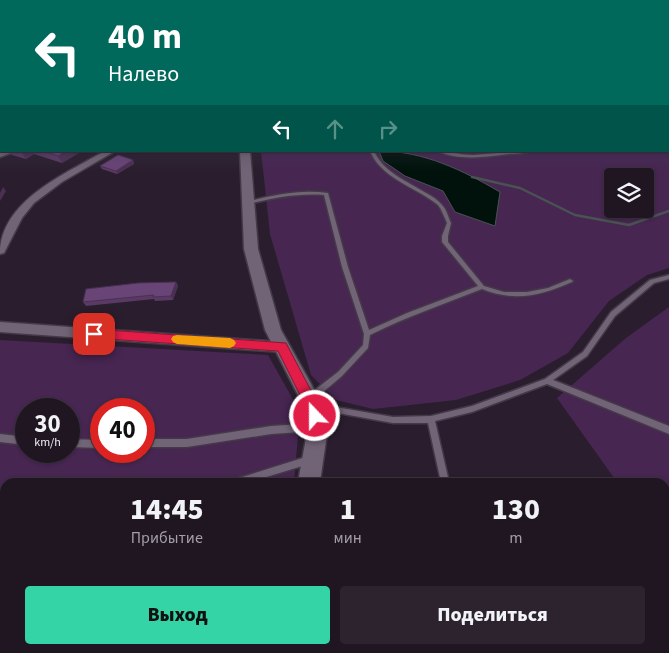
<!DOCTYPE html>
<html lang="ru">
<head>
<meta charset="utf-8">
<style>
  body { margin:0; font-family:"Source Sans 3",sans-serif; background:#2d232f; color:#f1f3f6; height:100vh; display:flex; flex-direction:column; font-size:19px; white-space:nowrap }
  * { box-sizing:border-box; margin:0 }
  p { font-size:16px; color:#a29fa5 }
  .icon { flex:none; width:28px; height:28px; fill:none; stroke:currentColor; stroke-width:2; stroke-linecap:round; stroke-linejoin:round }
  .map { position:relative; flex:1; overflow:hidden }
  .details { position:absolute; left:0px; top:478px; width:670px; height:176px; display:flex; flex-direction:column; background:#201622; border-radius:15px 15px 0 0; box-shadow:0 1px 4px #0004,0 0 0 1px #3d3540 }
  .details>* { flex:none }
  .banner { position:absolute; left:0px; top:0px; width:670px; height:152px; box-shadow:0 1px 4px #0004,0 0 0 1px #3d3540; background:#00695c; color:#fff; overflow:hidden }
  .buttons { position:absolute; left:604px; top:168px; display:grid; gap:10px }
  .buttons a { display:grid; place-items:center; width:50px; height:50px; border-radius:5px; background:#201622; box-shadow:0 1px 4px #0004,0 0 0 1px #3d3540; font-size:25px }
  .speed { position:absolute; left:15px; top:398px; display:flex; gap:10px; font-size:25px; font-weight:700; text-align:center }
  .speed>* { display:grid; place-content:center; width:65px; height:65px; border-radius:50%; background:#201622; box-shadow:0 1px 4px #0004,0 0 0 1px #3d3540; line-height:1 }
  .speed small { font-size:12px; font-weight:400 }
  .speed .limit { border:8px solid #d22; background:#fff; color:#111 }
  .pin { position:absolute; display:grid; place-items:center; width:42px; height:42px; color:#fff; margin:-21px; border-radius:10px; box-shadow:0 2px 8px #0006 }
  .me { position:absolute; width:55px; margin:-28px; rotate:338deg; stroke-linejoin:round; filter:drop-shadow(0 0 4px #0008) }
  .turn { display:flex; align-items:center; gap:18px; height:105px; padding:0 25px; font-size:22px }
  .turn .icon { width:65px; height:65px; stroke-width:2.5 }
  .turn b { display:block; font-size:35px; line-height:42px }
  .lanes { display:flex; align-items:center; height:48px; padding:0 25px; background:#0003; justify-content:center; gap:25px; direction:ltr }
  .lanes .off { opacity:.35 }
  .eta { display:flex; justify-content:space-evenly; align-items:center; height:85px; text-align:center }
  .eta b { font-size:30px; font-weight:800; line-height:35px }
  .cta { display:flex; gap:10px; margin-top:auto; padding:10px 25px }
  .cta a { flex:1; height:58px; border-radius:5px; background:#35d4a7; color:#111; font-size:20px; font-weight:800; line-height:58px; text-align:center }
  .cta a+a { background:#2d232f; color:#f1f3f6 }
  .map>svg:first-child { display:block }
  .green { fill:#472652; fill-rule:evenodd }
  .water { fill:#00120b; stroke:#495351 }
  .lines { fill:none; stroke-linecap:round; stroke-linejoin:round }
  .stream { stroke:#495351; stroke-width:2.5 }
  .service-casing { stroke:#443a47; stroke-width:3 }
  .minor-casing { stroke:#443a47; stroke-width:3 }
  .tertiary-casing { stroke:#443a47; stroke-width:3 }
  .service { fill:#726477; fill-rule:evenodd }
  .minor { fill:#726477; fill-rule:evenodd }
  .tertiary { fill:#726477; fill-rule:evenodd }
  .wall { fill:#5a3a65 }
  .shaded-wall { fill:#4a3053 }
  .building { fill:#694476; stroke:#4a3053 }
  .route { fill:#e11d48; stroke:#92132f }
  .slow { fill:#f59e0b }
</style>
</head>
<body>
<div class="map">
<svg width="669" height="653" viewBox="0 0 669 653">
  <rect width="100%" height="100%" fill="#2a1e2e"/>
  <!-- green -->
  <path class="green" d="M669,80v188l-22,7 -38,26 -41,52 -48,27 -64,20 -83,9 -37,-9 -25,-25 -41,-141 -9,-83h408zM612,176h33v33h-33z
    M669,307v184l-4,1v-10h-48l-60,-84 69,-60z
    M0,340l268,15 32,57 -6,70h-289v167h281v4h-286zM26,409h43v42h-43zM101,409h43v42h-43z"/>
  <!-- water -->
  <path class="water" d="M379,151c45,0 83,19 121,41l-5,34 -40,-14 -12,-21 -38,-15 -22,-15z"/>
  <g class="lines">
    <!-- stream -->
    <path class="stream" d="M472,177l48,11 55,27 54,10 40,-14"/>
    <defs>
      <path id="service" d="M370,151h4c10,22 33,30 52,42 6,3 12,7 16,12 5,5 6,12 9,18l-3,13v6l36,44 20,6h23l21,-4 22,-9 3,2 -1,1c-31,14 -58,20 -90,7 -38,15 -76,28 -112,46l-2,13 -26,28 -20,17 -4,11 75,13 38,-1 41,-10 73,-27 38,-27 28,-40 39,-32 19,-5v4l-15,4 -39,33 -28,40 -34,24 116,46v8l-122,-50 -75,28 -37,9 14,61h-8l-13,-59h-35l-83,-15 -1,-2 7,-17 22,-17 25,-27 1,-11 -22,-67 -18,-72c-26,-2 -51,3 -76,9l-2,-1v-1c27,-7 54,-13 82,-9l20,74 21,63 38,-17 71,-27 -36,-44v-6l5,-13c-3,-6 -5,-13 -9,-18 -6,-5 -13,-9 -20,-13 -19,-11 -39,-20 -48,-41z
        M437,151c12,0 24,4 36,4 20,-1 40,-4 60,-4 -7,2 -16,3 -24,3 -23,3 -50,7 -72,-3z
        M316,423l3,2 1,2 -1,2 -3,2 -45,3 -84,13h-43v-8h43l84,-13z
        M0,434l26,3v8l-26,-3z
        M69,439l32,1v8l-32,-1z
        M309,456l3,1 1,3 -1,3 -3,1 -59,18h-15l1,-3 3,-1z
        M5,575v10l-5,2v-10z
        M478,649h10l2,4h-11z"/>
      <path id="minor" d="M12,151l-1,2 -11,4v-5z
        M105,151h10l-53,31 -28,21 -12,15 -18,35 -4,1c0,-53 65,-80 105,-103z
        M0,322l282,20 5,1 2,4 -2,4 -5,1 -282,-20z"/>
      <path id="tertiary" d="M240,151h10l8,98 23,81 39,70 8,27 -8,55h-22l10,-55 -4,-20 -39,-77 -21,-81z
        M288,649h26l1,4h-28z"/>
    </defs>
    <!-- service casing -->
    <use href="#service" class="service-casing"/>
    <!-- minor casing -->
    <use href="#minor" class="minor-casing"/>
    <!-- tertiary casing -->
    <use href="#tertiary" class="tertiary-casing"/>
    <!-- service -->
    <use href="#service" class="service"/>
    <!-- minor -->
    <use href="#minor" class="minor"/>
    <!-- tertiary -->
    <use href="#tertiary" class="tertiary"/>
  </g>
  <!-- wall -->
  <path class="wall" d="M9,151h73l-20,12 -28,-9 -8,5 -14,-4z
    M133,160l1,4 -17,10 -15,-5 -2,-3z
    M176,282l2,4 -5,14 -18,1 -1,-2 -68,7 -3,-4z"/>
  <!-- shaded-wall -->
  <path class="shaded-wall" d="M0,143h1v8h-1z
    M22,151h10l2,3 -8,5 -5,-7z
    M66,151h16l-20,12 -4,-7z
    M133,160l1,4 -17,10 -1,-3z
    M3,187l3,4 -6,10v-8z
    M176,282l2,4 -5,14 -2,-4z"/>
  <!-- building -->
  <path class="building" d="M0,91h1v52h-1z
    M43,151h23l-8,5z
    M118,155l15,5 -17,11 -16,-5z
    M176,282l-5,14 -18,1 1,-2 -71,7 3,-13 52,-6z"/>
  <!-- sky -->
  <linearGradient id="sky" x2="0" y2="1"><stop stop-color="#171019"/><stop offset="0.47" stop-color="#444157"/><stop offset="1" stop-color="#444157" stop-opacity="0"/></linearGradient>
  <rect width="669" height="171" fill="url(#sky)"/>
  <!-- route -->
  <path class="route" d="M94,329l192,14 31,59 5,14 -2,5 -5,2 -5,-2 -4,-14 -28,-56 -184,-13 -6,-4z"/>
  <!-- slow -->
  <path class="slow" d="M177,335l53,3 4,2 2,3 -2,3 -4,2 -53,-4 -4,-2 -2,-3 2,-3z"/>
</svg>
<div class="buttons">
<a><svg class="icon" aria-label="layers" viewBox="0 0 24 24"><path d="M12 4l9 5-9 5-9-5zM3 14l9 5 9-5"/></svg></a>
</div>
<div class="speed"><div>30<small>km/h</small></div><div class="limit">40</div></div>
<div class="pin" style="left:94px;top:334px;background:#d93025"><svg class="icon" aria-label="arrive" viewBox="0 0 24 24"><path d="M6 21V4h12l-3 4 3 4H6"/></svg></div>
<svg class="me" style="left:315px;top:416px" viewBox="-20 -20 40 40"><circle r="17" fill="#e11d48" stroke="#fff" stroke-width="3"/><path d="M0-11L8 9 0 5-8 9z" fill="#fff"/></svg>
<div class="banner">
<div class="turn"><svg class="icon" aria-label="left" viewBox="0 0 24 24"><path d="M17 20v-9H6M10 6l-5 5 5 5"/></svg><div><b>40 m</b>Налево</div></div>
<div class="lanes"><svg class="icon" aria-label="left" viewBox="0 0 24 24"><path d="M17 20v-9H6M10 6l-5 5 5 5"/></svg><svg class="icon off" aria-label="ahead" viewBox="0 0 24 24"><path d="M12 20V5M6 11l6-6 6 6"/></svg><svg class="icon off" aria-label="right" viewBox="0 0 24 24"><path d="M7 20v-9h11M14 6l5 5-5 5"/></svg></div>
</div>
<section class="details">
<div class="eta">
<div><b>14:45</b><p>Прибытие</p></div>
<div><b>1</b><p>мин</p></div>
<div><b>130</b><p>m</p></div>
</div>
<div class="cta"><a>Выход</a><a>Поделиться</a></div>
</section>
</div>
</body>
</html>
